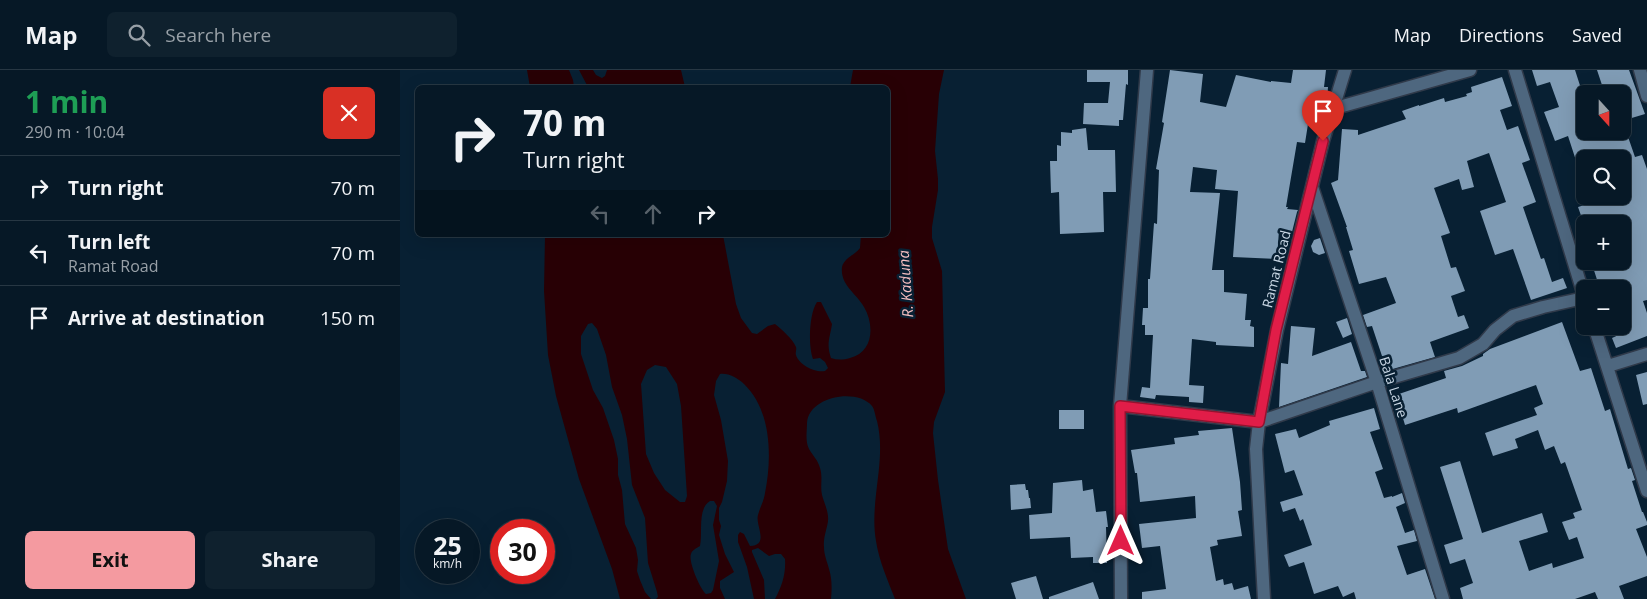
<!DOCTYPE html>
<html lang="en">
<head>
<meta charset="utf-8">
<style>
  body { margin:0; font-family:"Open Sans",sans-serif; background:#0f212e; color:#f1f3f6; height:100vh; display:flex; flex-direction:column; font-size:19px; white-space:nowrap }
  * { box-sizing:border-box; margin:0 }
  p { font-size:16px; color:#98a0a7 }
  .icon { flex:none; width:28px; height:28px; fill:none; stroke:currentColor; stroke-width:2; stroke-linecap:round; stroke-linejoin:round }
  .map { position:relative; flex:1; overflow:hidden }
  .sheet { display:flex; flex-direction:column; background:#061826; width:400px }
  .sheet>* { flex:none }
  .top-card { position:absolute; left:15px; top:15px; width:475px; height:152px; border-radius:8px; box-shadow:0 5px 20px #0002,0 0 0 1px #273743; background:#061826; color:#f1f3f6; overflow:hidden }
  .needle { width:32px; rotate:159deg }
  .buttons { position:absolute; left:1176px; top:15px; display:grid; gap:10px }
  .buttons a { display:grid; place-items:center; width:55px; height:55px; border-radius:8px; background:#061826; box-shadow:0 5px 20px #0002,0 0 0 1px #273743; font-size:25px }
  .speed { position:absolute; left:15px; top:449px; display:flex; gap:10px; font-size:25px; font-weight:700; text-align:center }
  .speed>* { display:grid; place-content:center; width:65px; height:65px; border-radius:50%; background:#061826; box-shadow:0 5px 20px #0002,0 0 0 1px #273743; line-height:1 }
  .speed small { font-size:12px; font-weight:400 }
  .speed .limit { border:8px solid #d22; background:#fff; color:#111 }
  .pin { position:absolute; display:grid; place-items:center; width:42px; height:42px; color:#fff; margin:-51px -21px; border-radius:50% 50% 50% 0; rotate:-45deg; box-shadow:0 0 5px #0007 }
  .pin .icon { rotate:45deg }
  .me { position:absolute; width:55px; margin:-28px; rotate:0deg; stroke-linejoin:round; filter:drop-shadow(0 0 4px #0008) }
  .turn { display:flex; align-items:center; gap:18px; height:105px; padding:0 25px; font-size:22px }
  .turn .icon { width:65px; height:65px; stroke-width:2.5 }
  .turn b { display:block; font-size:35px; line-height:42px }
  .lanes { display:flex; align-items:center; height:48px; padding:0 25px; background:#0003; justify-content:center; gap:25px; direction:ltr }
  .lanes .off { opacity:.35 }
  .round { display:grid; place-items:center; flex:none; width:52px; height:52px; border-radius:8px; background:#0f212e }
  .head { display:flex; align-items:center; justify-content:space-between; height:85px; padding:0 25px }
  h1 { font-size:30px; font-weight:700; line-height:38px; color:#1e9e55 }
  .button { display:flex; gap:10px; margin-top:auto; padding:10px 25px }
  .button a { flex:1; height:58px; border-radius:8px; background:#f49aa0; color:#111; font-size:20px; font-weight:700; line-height:58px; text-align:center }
  .button a+a { background:#0f212e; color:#f1f3f6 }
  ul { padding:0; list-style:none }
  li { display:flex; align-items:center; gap:15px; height:65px; padding:0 25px; border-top:1px solid #273743 }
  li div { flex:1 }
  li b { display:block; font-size:19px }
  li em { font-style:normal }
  header { display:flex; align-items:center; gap:30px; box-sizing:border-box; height:70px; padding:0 25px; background:#061826; border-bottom:1px solid #273743 }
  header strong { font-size:24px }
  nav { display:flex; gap:28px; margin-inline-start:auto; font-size:18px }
  .search { width:350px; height:45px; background:#0f212e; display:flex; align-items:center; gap:12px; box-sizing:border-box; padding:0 18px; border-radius:8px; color:#98a0a7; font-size:19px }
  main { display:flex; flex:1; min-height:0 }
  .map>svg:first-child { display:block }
  .water { fill:#280005; fill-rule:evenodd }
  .building { fill:#809cb5 }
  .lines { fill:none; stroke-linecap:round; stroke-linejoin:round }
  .minor-casing { stroke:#303a4a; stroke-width:15 }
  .minor { stroke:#4e677f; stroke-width:12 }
  .route-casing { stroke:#92132f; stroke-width:12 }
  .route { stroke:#e11d48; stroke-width:9 }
  .labels { text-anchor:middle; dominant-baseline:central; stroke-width:5; stroke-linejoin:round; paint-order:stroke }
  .street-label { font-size:14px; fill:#c8d6e4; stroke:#082033 }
  .water-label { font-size:15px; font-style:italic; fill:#f6bfc1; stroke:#082033 }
</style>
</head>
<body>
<header>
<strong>Map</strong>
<div class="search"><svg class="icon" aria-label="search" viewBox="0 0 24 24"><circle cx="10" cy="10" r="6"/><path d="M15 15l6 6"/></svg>Search here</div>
<nav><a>Map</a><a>Directions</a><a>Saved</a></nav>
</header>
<main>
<section class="sheet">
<div class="head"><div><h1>1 min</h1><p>290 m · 10:04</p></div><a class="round" style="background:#d93025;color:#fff"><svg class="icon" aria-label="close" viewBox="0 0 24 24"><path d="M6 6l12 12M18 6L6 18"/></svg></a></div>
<ul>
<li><svg class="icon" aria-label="right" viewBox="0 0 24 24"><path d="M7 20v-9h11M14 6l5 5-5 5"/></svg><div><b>Turn right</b></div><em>70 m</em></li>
<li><svg class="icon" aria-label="left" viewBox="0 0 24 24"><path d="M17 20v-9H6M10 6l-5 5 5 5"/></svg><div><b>Turn left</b><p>Ramat Road</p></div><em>70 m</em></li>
<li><svg class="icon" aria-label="arrive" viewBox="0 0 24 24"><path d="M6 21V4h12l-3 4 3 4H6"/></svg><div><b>Arrive at destination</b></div><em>150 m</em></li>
</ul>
<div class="button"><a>Exit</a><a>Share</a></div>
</section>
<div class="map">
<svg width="1247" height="529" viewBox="0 0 1247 529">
  <rect width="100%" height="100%" fill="#082033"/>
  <!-- water -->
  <path class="water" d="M127,0h42l4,10 1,7h-44z
    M179,0h14l3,5 6,3 3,-2 2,-6h74l4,17h-97z
    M453,0h91l-5,24 -4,57 3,28v11l-6,37v11l10,33 3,121 -11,30 -1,11 5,47 10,69 18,50h-71c-7,-18 -16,-38 -19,-58 -7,-40 11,-80 1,-120 -2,-5 -2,-11 -5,-15 -15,-18 -63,-10 -65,17 0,8 -2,18 2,26 4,7 9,11 11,19 3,9 0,18 2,27 2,8 7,17 6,26 -1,8 -5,17 -4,26 0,8 3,14 5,22 3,9 3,20 2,30h-56c7,-13 11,-25 10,-40l-4,-5h-6l-6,2 -11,-8 -6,2v2l12,28 1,19h-11l-7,-32 -9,-25v-7l2,-3 4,2 6,12c20,-1 5,-21 8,-31 2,-8 6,-14 7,-22 7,-35 7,-82 -21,-109 -7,-6 -15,-11 -24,-10l-4,7 -2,14 7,25 7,41 -1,20 -5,21 -3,6v12l2,6 -2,9 6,19 9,18 -14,9v7l5,11h-69l2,-2 -1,-5 -9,-29 -3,-45 -13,-33 -5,-46 -5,-24 -10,-28 -6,-32 -9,-26 -5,-6 -4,1 -7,12v18l12,36 10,18 11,32 4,19v16l4,15 3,34 11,24 2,12 -1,11 3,9 5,12 6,7h-31l-8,-30 -33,-90 -23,-83 -8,-41 -4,-64 1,-56h178l13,69 5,14 11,15 5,1 11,-8 7,-2c6,5 18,15 21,23 1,3 -1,5 0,8 3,10 19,18 29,16l3,-3 -3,-6 -5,-4 -7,1c-5,-13 -4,-45 4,-57h4l11,22c-2,14 -6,19 -1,34 6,2 12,2 19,0 23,-6 25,-32 14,-51 -8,-14 -24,-22 -22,-40 2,-9 13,-12 18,-19l1,-13h27v-147l-38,-1zM255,295l11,2 11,17 4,22 6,90 -2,6h-5l-15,-12 -11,-17 -8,-19 -5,-70 6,-14zM310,431h4l3,5 -4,19 6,36 -6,29 -2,3 -5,1c-6,-5 -18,-33 -15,-40 1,-4 6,-6 9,-8 3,-13 -3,-37 10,-45z"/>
  <!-- building -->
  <path class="building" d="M687,0h41v15l-2,-1 -3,36h-4v6l-36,-2 1,-21h24l2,-21h-23z
    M770,0l33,4 -3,28 26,5 10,-32 35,7v-1l20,2 2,-13h33l-2,17h4l-1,13 -15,-1 -7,44 -8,-1 -11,65h2l-1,2 11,1 -1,2 -5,20 -13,-2 -2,29 -44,-2 5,-66 -23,-2 2,-19 -24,-3 -3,25 30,1 -8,77h12v22l23,2 -2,26h6l-1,6 4,1v20l-38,-2v-3l-24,-3 -3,46 15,1 -1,17 -14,-1v-5l-33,-2 -1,4 -15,-2 2,-10 8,1 3,-53h-8v-10h-3l1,-17h5v-29h2l4,-56 3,1 2,-54 -3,-1 8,-46 -2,-1z
    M1132,0h43l10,31v30h41l9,26 7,-2 5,14v131l-4,1 4,12v23l-31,12 -4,-10 11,-5 -1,-44h-22l-9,-28h31v-37h-38l-6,-17 10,-3 -3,-8h37v-37h-37v22l-2,1 -15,-46 -13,5 -11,-29 15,-5 -9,-25 -13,4z
    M1197,0h32l16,44 -20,6 -3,-8v-18h-17z
    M1102,7l10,29 -12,4 7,20 11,-4 12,34 -8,3 14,39 -13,5 18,52 3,-1 8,24 11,-4 4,10 -36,12 -18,-51 -18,6 -15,-44 26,-9 -17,-49 -22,8 7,26 -12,3 -3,-11 -25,9 16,45 -9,3 10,32 5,-1 9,24 -14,5 7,21 6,-2 5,13 -39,14 5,15 -46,13 -5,-14h-2l-10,-30 -5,1 -4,-12 33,-12 -10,-26 -27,7 -10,-33 4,-1 -7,-23h1l-16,-44 7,-3 4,-51 16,1v5l48,-16 -4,-8 17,-6v1l25,-8 1,4 22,-6 -1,-2 6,-2 -1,-5z
    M686,58l2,22h27l1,42h-13l1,40 -44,2 -1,-42 -8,1 -1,-32h7v-16l4,1v-14l11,1v-3z
    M920,168l5,15 -6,2 -6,-3 -2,-6 3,-6z
    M947,248l5,16 -9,4 -7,-16z
    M1162,252l18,49 11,-3 14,43 5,-2 18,60 3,-1 4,12 -3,1 10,31h1l4,10v3l-11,4 11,28v19l-28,10 5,13h-26l-3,-7 -20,7h-112l-3,-11 13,-5 -8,-24 -15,5 -6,-19 19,-6 -23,-72 20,-6 22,72 60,-20 6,19 -29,9 10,30 23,-8 1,5 31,-10 -7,-21 -8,3 -7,-18 13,-4 -2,-5 9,-3 -17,-48 -4,2 -7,-18 -9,4 -7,-20 -23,9 3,9 -25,8 -8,-23 52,-18 -3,-7 9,-4 -7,-19 -78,28 -1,-5 -52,17 -9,-30 50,-17 -2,-7 18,-5 21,-10v-2l7,-5z
    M891,256l24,2 -3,28 39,-14 10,29h4l2,6 -88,30 2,-44 7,1z
    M1247,302v32l-4,1 -7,-30z
    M974,338l6,21 -10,3 13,37 -8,3 9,26 8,-2v1l10,-4 3,10 -9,4 9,26 9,-3 3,11 -20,5 10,29 18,-6 10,30h-79l-2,-7 -11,5 -5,-11 -24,8 -10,-32 -15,5 -5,-12 28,-10 -9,-26 -3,2 -5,-13 -12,4 -3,-10 23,-7 -9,-25 -9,3 -10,-39 21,-5 3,9 31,-13 -1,-4z
    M659,340h25v19h-25z
    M832,358l8,54 2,28 -4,1 4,25 -25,4 1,5 -8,2 6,34 7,-2 1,6 8,-2 2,7 14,-4 3,13h-109v-7l24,-3 -6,-43 -18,2 -3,-24 57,-6 -1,-22 -55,6 -3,-29h-2l-4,-23 44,-6 -1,-6 25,-3 -1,-4z
    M682,410l1,11 10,-2 3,23 10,-1 2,16h-2l1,36h-14v-6l-22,1 -1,-21 -40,2 -1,-24 23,-2 1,-30z
    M625,414l1,6h2l1,8h1l1,10 -20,2 -1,-25z
    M636,506l7,23h-27l-5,-16z
    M693,512l6,17h-50v-2z"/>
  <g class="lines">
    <defs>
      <path id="minor" d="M1115,0l70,229
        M1240,0l7,26
        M932,39l138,-39
        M912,117l65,195 66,217
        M1194,256l53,165
        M1208,296l39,-12
        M720,336l139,16 118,-40 82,-24 24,-14 12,-14 18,-14 30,-9 41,-9
        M721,529l-1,-193 27,-336
        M864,529l-8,-150 3,-27 18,-92 46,-189 22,-71"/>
    </defs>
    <!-- minor casing -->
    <use href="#minor" class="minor-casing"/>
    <!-- minor -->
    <use href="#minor" class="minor"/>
  </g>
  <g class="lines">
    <defs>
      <path id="route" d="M721,471l-1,-135 139,16 17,-92 47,-189"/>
    </defs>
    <!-- route casing -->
    <use href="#route" class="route-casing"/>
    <!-- route -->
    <use href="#route" class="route"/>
  </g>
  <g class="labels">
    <!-- street labels -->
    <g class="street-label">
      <text transform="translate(876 199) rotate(-76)">Ramat Road</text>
      <text transform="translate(994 317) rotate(72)">Bala Lane</text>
    </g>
    <!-- water labels -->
    <g class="water-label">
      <text transform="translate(505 214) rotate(-94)">R. Kaduna</text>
    </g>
  </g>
</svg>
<div class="buttons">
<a><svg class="needle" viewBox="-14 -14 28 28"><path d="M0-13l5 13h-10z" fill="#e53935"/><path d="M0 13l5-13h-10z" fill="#98a0a7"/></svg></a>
<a><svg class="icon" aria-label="search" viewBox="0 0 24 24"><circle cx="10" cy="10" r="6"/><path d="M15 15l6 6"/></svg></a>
<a>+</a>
<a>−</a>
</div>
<div class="speed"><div>25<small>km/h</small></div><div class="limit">30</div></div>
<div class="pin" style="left:923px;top:71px;background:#d93025"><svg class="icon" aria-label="arrive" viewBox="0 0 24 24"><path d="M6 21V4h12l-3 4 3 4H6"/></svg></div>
<svg class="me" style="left:721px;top:471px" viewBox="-20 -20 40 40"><path d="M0-17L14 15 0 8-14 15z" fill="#e11d48" stroke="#fff" stroke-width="4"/></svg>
<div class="top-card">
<div class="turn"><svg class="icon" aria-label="right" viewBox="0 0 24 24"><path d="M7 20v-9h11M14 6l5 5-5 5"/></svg><div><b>70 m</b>Turn right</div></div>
<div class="lanes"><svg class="icon off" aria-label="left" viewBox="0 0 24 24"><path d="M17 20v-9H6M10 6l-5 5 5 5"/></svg><svg class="icon off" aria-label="ahead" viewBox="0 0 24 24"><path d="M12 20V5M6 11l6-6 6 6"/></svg><svg class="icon" aria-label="right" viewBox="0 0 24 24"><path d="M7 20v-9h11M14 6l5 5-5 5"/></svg></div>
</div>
</div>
</main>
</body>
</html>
